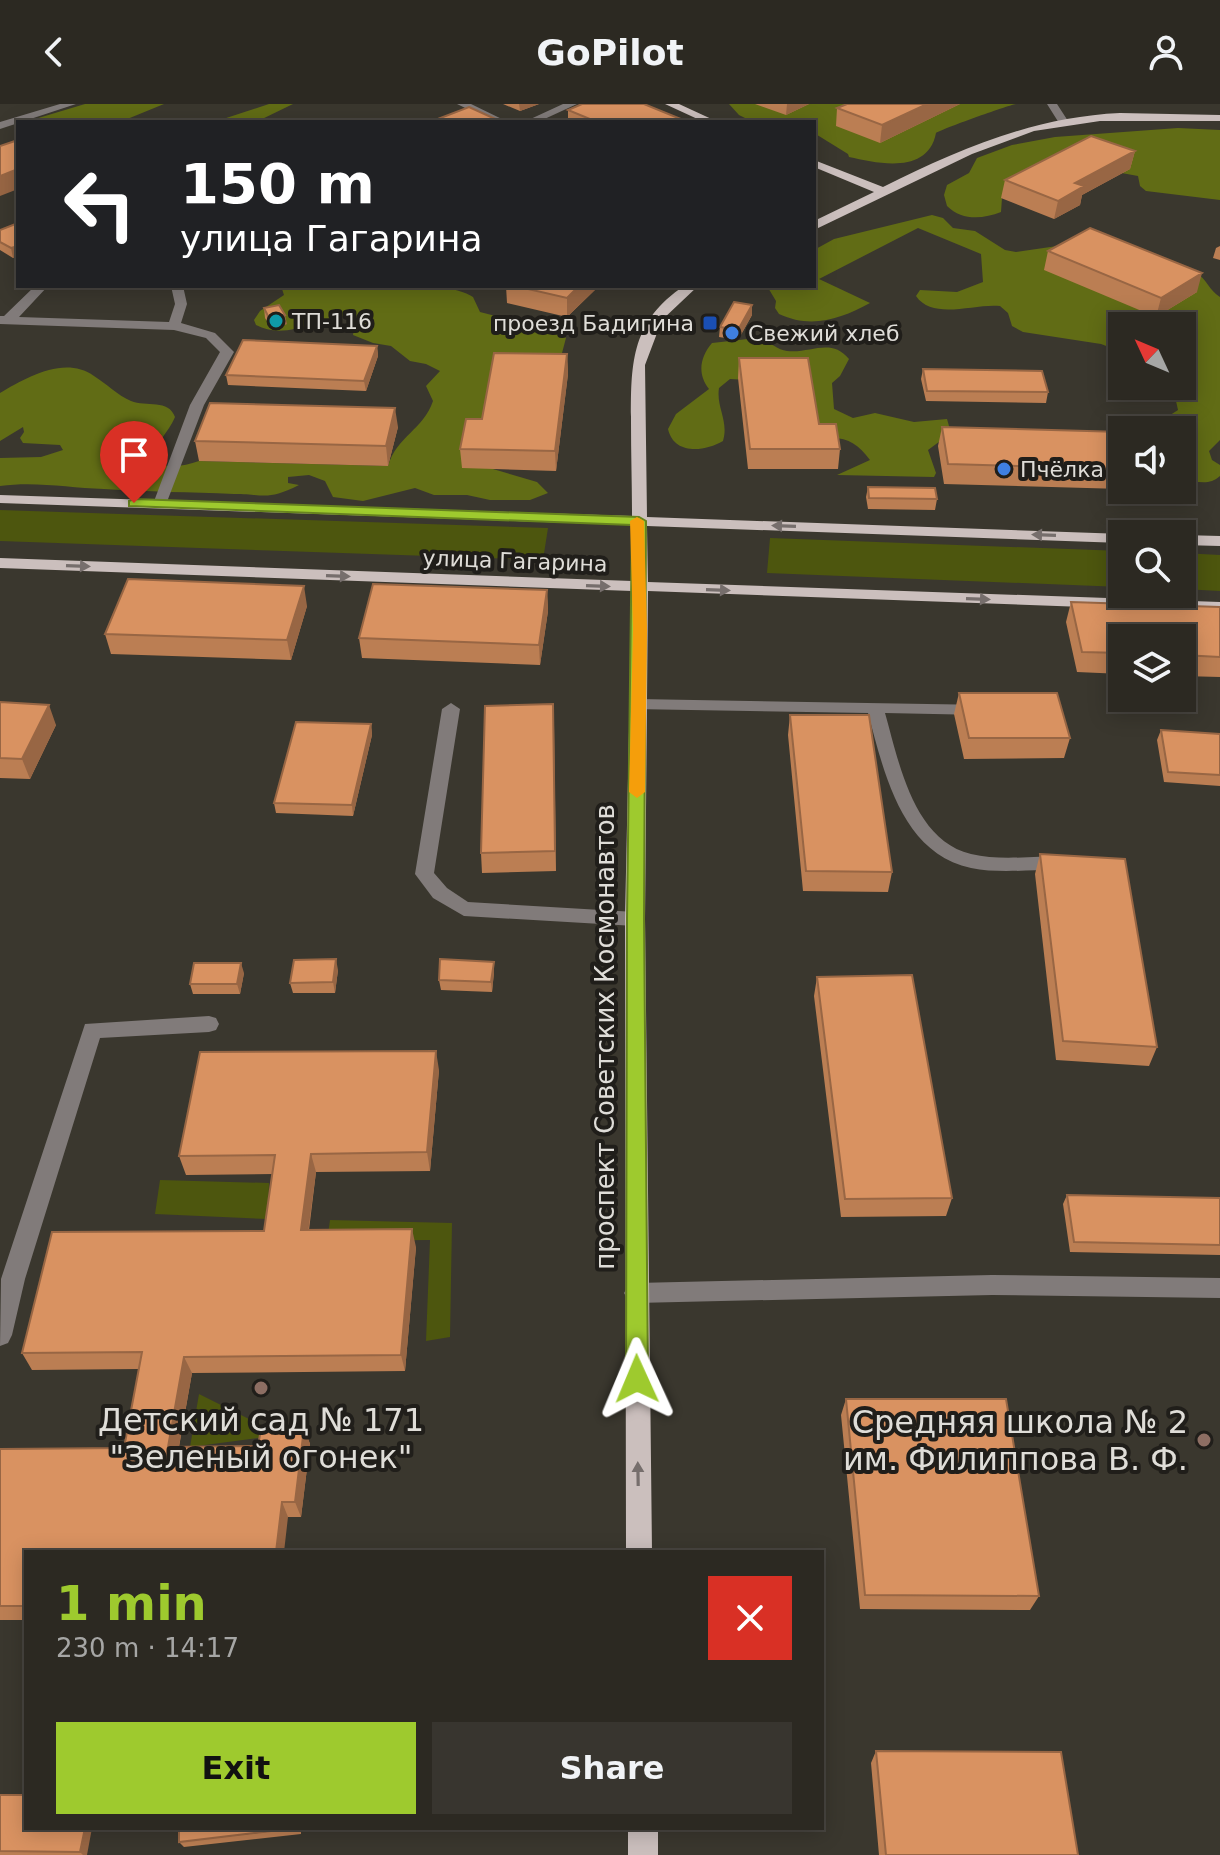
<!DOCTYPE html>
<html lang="en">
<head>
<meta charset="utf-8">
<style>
  body { margin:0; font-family:"DejaVu Sans",sans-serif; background:#38352f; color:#f1f3f6; height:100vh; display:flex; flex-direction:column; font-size:30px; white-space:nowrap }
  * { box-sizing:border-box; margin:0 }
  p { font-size:26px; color:#a6a6a5 }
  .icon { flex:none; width:44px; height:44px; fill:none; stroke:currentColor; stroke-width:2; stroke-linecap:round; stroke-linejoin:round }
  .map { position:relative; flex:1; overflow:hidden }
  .drawer { position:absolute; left:24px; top:1446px; width:800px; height:280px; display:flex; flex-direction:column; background:#2c2922; border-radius:0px; box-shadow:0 4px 20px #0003,0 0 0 2px #484540 }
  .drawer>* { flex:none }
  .guide { position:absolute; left:16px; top:16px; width:800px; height:168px; border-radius:0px; box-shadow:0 4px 20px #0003,0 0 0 2px #484540; background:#202124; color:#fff; overflow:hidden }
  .needle { width:52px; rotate:314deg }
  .controls { position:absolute; left:1108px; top:208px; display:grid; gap:16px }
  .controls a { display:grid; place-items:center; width:88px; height:88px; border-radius:0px; background:#2c2922; box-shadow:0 4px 20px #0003,0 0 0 2px #484540; font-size:40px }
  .pin { position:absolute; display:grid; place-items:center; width:68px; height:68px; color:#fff; margin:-82px -34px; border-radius:50% 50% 50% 0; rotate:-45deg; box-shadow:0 0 8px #0007 }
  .pin .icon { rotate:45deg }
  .me { position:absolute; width:88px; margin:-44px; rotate:359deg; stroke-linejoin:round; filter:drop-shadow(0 0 6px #0008) }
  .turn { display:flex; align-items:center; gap:28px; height:168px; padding:0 32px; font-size:36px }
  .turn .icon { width:104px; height:104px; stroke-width:2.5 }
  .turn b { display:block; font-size:56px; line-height:68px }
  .round { display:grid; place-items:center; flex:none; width:84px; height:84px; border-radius:0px; background:#38352f }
  .headline { display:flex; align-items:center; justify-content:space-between; height:136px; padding:0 32px }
  h1 { font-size:48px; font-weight:600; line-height:60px; color:#9eca2e }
  .primary-button { display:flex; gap:16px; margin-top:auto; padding:16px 32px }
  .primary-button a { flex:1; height:92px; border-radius:0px; background:#9eca2e; color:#111; font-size:32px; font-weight:600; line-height:92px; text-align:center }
  .primary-button a+a { background:#38352f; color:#f1f3f6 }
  header { display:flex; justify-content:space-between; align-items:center; height:104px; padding:0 32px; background:#2c2922; font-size:36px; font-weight:600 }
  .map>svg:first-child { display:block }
  .green { fill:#4d560e }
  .forest { fill:#616c15 }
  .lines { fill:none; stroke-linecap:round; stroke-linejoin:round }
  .minor { fill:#817b7a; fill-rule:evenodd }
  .major { fill:#cbbfbd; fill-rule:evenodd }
  .wall { fill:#bb7e53 }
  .shaded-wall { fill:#986644 }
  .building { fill:#d99261; stroke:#986644; stroke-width:2 }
  .oneway { fill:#766e6c }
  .route { fill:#9eca2e; stroke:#67831e; stroke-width:2 }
  .slow { fill:#f59e0b }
  .culture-dot { fill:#0f9aa8; stroke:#201e1a; stroke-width:3 }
  .transit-dot { fill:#1a4fb4; stroke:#201e1a; stroke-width:3 }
  .shop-dot { fill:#3f7fe0; stroke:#201e1a; stroke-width:3 }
  .education-dot { fill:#8d6e63; stroke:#201e1a; stroke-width:3 }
  .labels { text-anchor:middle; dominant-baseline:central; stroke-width:8; stroke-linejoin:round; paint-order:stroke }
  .far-poi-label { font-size:22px; fill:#dfddd8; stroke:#201e1a; text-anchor:start }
  .far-street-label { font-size:22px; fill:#dfddd8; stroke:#201e1a }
  .street-label { font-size:26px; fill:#dfddd8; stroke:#201e1a }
  .near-poi-label { font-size:32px; fill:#dfddd8; stroke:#201e1a }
</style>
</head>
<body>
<header><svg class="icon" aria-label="back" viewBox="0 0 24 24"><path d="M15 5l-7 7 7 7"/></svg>GoPilot<svg class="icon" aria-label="person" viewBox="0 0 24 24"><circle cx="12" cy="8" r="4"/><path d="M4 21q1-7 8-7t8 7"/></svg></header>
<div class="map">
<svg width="1220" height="1751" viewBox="0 0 1220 1751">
  <rect width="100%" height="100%" fill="#3a372e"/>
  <!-- green -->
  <path class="green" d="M0,406l548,18 -5,32 -543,-19z
    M770,434l352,13v36l-355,-14z
    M1182,449l38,2v36l-38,-2z
    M160,1076l109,3 -1,36 -113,-5z
    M330,1116l122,3 -2,114 -24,4 4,-101 -103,1z
    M199,1290l82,41 -91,12z"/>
  <!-- forest -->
  <path class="forest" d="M85,0h79l-44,18h-95z
    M269,0h24l-37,18h-42z
    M729,0h287c-10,2 -74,25 -80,29 -8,41 -56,31 -87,24l-1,-3 -34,-21v-11h-61l-14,-7z
    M1178,24l42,2v70l-74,-9 -6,-5 -2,-10 -22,-4 -114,26 -1,14c-18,7 -39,9 -54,-6l-3,-11 3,-10 22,-12 8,-15 35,-13 43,-8z
    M932,111l11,3 10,10 22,3 30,19 11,2 55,-8 126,29c10,7 12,17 23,24v143l-11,11 3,9 8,5v11c-11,10 -24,6 -37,2l-1,-48h-35l31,-20 -2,-9 -17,-15h23v-60h-60v26l-21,-8 -78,-12 -11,-6 -4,-13 -8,-7c-25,-3 -67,15 -84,-10l4,-6 37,2 26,-10 -2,-28 -63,-26 -99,51 51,24c-29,16 -59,26 -91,11l-4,-6 1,-7 -9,-15h47v-36l20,-11z
    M281,182c39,0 165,-9 192,11l7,15 81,21 5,5 -4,15 -69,116 44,13 11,11 -18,7h-40l-23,-5h-33l-19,-7 -52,13 -30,-4 -8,-16 -16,-6 -21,2v6l11,2c-32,16 -34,9 -65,9 -44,-2 -86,-2 -130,-5 -35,-1 -68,-8 -104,-3v-28l41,-1 22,-7 -3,-5 -37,-2 -3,-5 4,-6 -1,-5 -23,14v-48c26,-15 64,-38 94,-17 13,8 23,19 37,25 15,6 38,-2 44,16 -7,17 -21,25 -21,45 15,7 30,4 45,-1l189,5c9,-30 35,-36 45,-65l-7,-15 14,-15 -14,-7 -16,-3 -19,-15 -18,-3 -20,-8 3,-19c-34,-4 -67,27 -100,9l-2,-5 6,-9 24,-16z
    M757,234c12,2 19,12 30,13 23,3 44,-14 62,8l-9,17 -8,7 2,26 19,9 22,-5 39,9 33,-3 4,14 -23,17 8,23 -2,4 -97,-2 33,-15c-12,-16 -22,-23 -42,-22l-79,-58 -19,-1 -11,9c-3,19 10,33 4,53 -19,11 -49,14 -55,-12l8,-15 33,-25c-12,-15 -9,-32 3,-46z"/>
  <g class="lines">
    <!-- minor -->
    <path class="minor" d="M60,0h16l-76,25v-7z
      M457,0h14l37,18h-14z
      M563,0h14l-39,18h-14z
      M1047,0h10l11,17 -1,2h-8z
      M35,182h13l-29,31 150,5 6,-18 -4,-18h12l4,18 -6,19 34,10 19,19 -30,53 -39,102 -5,1 -7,-4 37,-99 30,-53 -14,-14 -32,-8 -174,-6v-8h4z
      M638,595l350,6 3,4 -3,4 -6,2 -97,-2c14,49 28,127 86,141 29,7 62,2 92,2l9,7 -9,7c-30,-1 -63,4 -92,-2 -70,-15 -87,-96 -103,-155l-236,-4 -3,-4 3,-4z
      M451,599l9,6 -26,164 13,15 21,14 167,10 10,7 -3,5 -7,2 -171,-10 -31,-18 -18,-24 27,-165z
      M209,912l7,2 3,6 -3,6 -7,2 -109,6 -75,241 -13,56 -4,8 -8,3 1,-67 84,-255z
      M992,1171l228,3v20l-228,-3 -356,8 -8,-3 -4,-7 4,-7 8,-3z"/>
    <!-- major -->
    <path class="major" d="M665,0h14l39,18h-14z
      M1120,9l100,2v6h-120l-66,10 -62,23 -158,76v-9l60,-29 -60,-25v-7l69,27c76,-38 151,-70 237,-74z
      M684,182h14l-36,34 -17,45 2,152 477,17 -2,9 -475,-17 1,56 572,20v10l-572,-21 -3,328 7,633h-26l-1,-633 7,-328 -632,-23v-10l632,23v-56l-632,-22v-8l632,21c0,-31 -1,-62 -1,-93 0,-58 -1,-101 53,-137z
      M1182,431l38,1v10l-38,-1z
      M628,1724h30v27h-30z"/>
  </g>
  <!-- wall -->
  <path class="wall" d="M503,0h36l-19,7z
    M755,0h54l-23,11z
    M960,0l-80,39 -44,-17 1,-18z
    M568,6l120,12h-120z
    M1135,47l-5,18 -48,26 -2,10 -26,14 -53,-21 4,-18z
    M18,119v33l-5,2 -13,-8v-20z
    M1220,142v14l-7,-2 3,-10z
    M1048,147l149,41 -41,25 -112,-47z
    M506,182h93l-32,31 -60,-14z
    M752,201v10l-14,25 -19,-3 1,-10z
    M264,204l23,16 -16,4 -6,-10z
    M377,242l1,10 -12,35 -138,-6 -2,-10z
    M567,250l1,20 -12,97 -94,-3 -2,-19 22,-30z
    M739,254l80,66 21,25 -2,20h-90l-10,-91z
    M923,265l125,23 -2,11 -120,-2 -5,-22z
    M398,323l-10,39 -189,-5 -4,-20z
    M942,323l180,5v57l-178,-5 -6,-38z
    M868,383l69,12 -2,11 -67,-1 -2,-12z
    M547,486l1,21 -8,54 -178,-7 -3,-20z
    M1071,498l149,5v70l-38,-1v-38h-60v36l-45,-2 -11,-50z
    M307,502l-16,54 -180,-6 -6,-20z
    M959,589l111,45 -6,20 -100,1 -10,-45z
    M0,598l56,23 -26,54 -30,-1z
    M790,611l102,157 -4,20 -85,-1 -15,-156z
    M371,620l1,11 -19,81 -77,-3 -2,-10z
    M554,620l2,147 -74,2 -1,-20z
    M1161,626l59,4v52l-56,-4 -7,-42z
    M1040,750l117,193 -8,19 -93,-6 -21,-186z
    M338,866l-3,23h-42l-3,-10z
    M494,868l-2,20 -51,-2 -2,-10z
    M244,869l-4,21h-47l-3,-10z
    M817,873l135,221 -6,18 -105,1 -27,-221z
    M439,966l-9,101 -114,1 -7,58 107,17 -11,124 -213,2 -13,74 79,-1 46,-18 6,16 -9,73h-13l-262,35v68h-26v-171l124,-1 15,-79 -107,1 -10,-17 242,-122 9,-57 -87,1 -7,-19z
    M1067,1091l153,3v57l-150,-3 -7,-48z
    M846,1295l193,197 -9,14 -170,-1 -19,-194z
    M876,1647l202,104h-199l-8,-92z
    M0,1691l87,60h-87z
    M301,1724v6l-117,13 -5,-5z"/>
  <!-- shaded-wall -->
  <path class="shaded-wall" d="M519,0h20l-19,7z
    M787,0h22l-23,11z
    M927,0h33l-80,39 2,-18z
    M1135,47l-5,18 -48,26 -2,10 -26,14 4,-18 17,-18z
    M817,59l-2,18h-1v-17z
    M18,65v20l-18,7v-20z
    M18,142v10l-5,2 -2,-10z
    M1202,169l-5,19 -41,25 5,-19z
    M579,182h20l-32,31v-19z
    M752,201v10l-14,25v-10z
    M285,211l2,9 -16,4 -2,-10z
    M377,242l1,10 -12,35 -2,-10z
    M567,250l1,20 -12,97 -1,-20z
    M395,304l3,19 -10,39 -2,-20z
    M304,482l3,20 -16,54 -4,-20z
    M547,486l1,21 -8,54 -1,-20z
    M49,601l7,20 -26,54 -8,-20z
    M371,620l1,11 -19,81 -1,-11z
    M336,855l2,11 -3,23 -2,-11z
    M494,858v10l-2,20 -1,-10z
    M241,859l3,10 -4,21 -3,-10z
    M436,947l3,19 -9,101 -3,-19z
    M311,1050l5,18 -10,76 -5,-18z
    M412,1125l4,18 -11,124 -4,-16z
    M184,1253l8,16 -16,90 -8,-16z
    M304,1324l6,16 -9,73 -6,-15z
    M282,1398l6,15 -4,35h-8z
    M85,1724h7l-5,27h-4l-3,-3z"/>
  <!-- building -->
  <path class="building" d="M582,0h62l44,18h-91l-29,-12z
    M847,0h80l-45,21 -45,-17z
    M469,3l33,15h-72z
    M1091,32l44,15 -60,32 9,3 -26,15 -53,-21z
    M18,36v29l-18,7v-30z
    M18,119v23l-7,2 -11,-6v-12z
    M1090,124l112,45 -41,25 -113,-47z
    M515,182h64l-12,12z
    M734,198l18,3 -14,25 -18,-3z
    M279,201l6,10 -16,3 -5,-10z
    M243,236l134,6 -13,35 -138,-6z
    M494,249l73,1 -12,97 -95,-2 6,-30h16z
    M739,254h69l11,66h17l4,25h-90z
    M923,265l119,2 6,21 -121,-1z
    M210,299l185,5 -9,38 -191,-5z
    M942,323l180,5v37l-174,-5z
    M868,383l67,1 2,11 -68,-1z
    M128,475l176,7 -17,54 -182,-6z
    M373,480l174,6 -8,55 -180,-7z
    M1071,498l149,5v50l-38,-2v-17h-60v15l-40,-1z
    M959,589h98l13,45h-101z
    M0,598l49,3 -27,54 -22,-1z
    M553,600l2,147 -74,2 4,-147z
    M790,611h79l23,157 -86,-1z
    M296,618l75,2 -19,81 -78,-2z
    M1161,626l59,4v41l-52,-3z
    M1040,750l85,5 32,188 -94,-6z
    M336,855l-3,23 -43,1 4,-23z
    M440,855l54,3 -3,20 -52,-2z
    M194,859h47l-4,21h-47z
    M912,871l40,223 -107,1 -28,-222z
    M436,947l-9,101 -116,2 -10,76 111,-1 -11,126 -217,2 -16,90 90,-1 3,-17 43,-1 -9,74h-13l-6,50h-250v54h-26v-157l124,-1 18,-96 -120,1 30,-121 212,-1 11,-76 -96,1 21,-104z
    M1067,1091l153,3v47l-146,-3z
    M846,1295h160l33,197 -174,-1z
    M876,1647l185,1 17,103h-192z
    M0,1691h26v33h59l-5,24 -80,-1z
    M179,1724h118l-118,14z"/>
  <!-- one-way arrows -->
  <defs><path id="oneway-solid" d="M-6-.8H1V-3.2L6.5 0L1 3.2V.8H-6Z" transform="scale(2)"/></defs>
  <g class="oneway">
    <use href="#oneway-solid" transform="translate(784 422) rotate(-178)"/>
    <use href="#oneway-solid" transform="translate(1044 431) rotate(-178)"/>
    <use href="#oneway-solid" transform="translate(78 462) rotate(2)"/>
    <use href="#oneway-solid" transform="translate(338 472) rotate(2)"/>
    <use href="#oneway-solid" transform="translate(598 482) rotate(2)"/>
    <use href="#oneway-solid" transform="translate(718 486) rotate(2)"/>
    <use href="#oneway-solid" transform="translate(978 495) rotate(2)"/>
    <use href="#oneway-solid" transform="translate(638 1370) rotate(-91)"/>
  </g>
  <!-- route -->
  <path class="route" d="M134,395l505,18 7,4 -2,398 4,460 -3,7 -8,3 -8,-3 -3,-7 1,-460 5,-394 -503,-19v-5z"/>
  <!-- slow -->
  <path class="slow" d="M637,413l7,4 3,109 -2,162 -8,6 -8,-6 4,-162 -3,-109z"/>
  <!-- markers -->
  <circle class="culture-dot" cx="276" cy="217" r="8"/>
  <rect class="transit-dot" x="702" y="211" width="16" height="16" rx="4"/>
  <g class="shop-dot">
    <circle cx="732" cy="229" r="8"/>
    <circle cx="1004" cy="365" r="8"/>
  </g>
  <g class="education-dot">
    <circle cx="261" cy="1284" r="8"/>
    <circle cx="1204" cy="1336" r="8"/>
  </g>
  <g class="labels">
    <!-- far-poi labels -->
    <g class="far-poi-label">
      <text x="292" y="217">ТП-116</text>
      <text x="694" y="219" text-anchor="end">проезд Бадигина</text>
      <text x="748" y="229">Свежий хлеб</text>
      <text x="1020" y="365">Пчёлка</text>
    </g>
    <!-- far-street labels -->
    <g class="far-street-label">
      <text transform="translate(515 457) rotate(2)">улица Гагарина</text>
    </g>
    <!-- street labels -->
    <g class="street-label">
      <text transform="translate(605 933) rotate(-90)">проспект Советских Космонавтов</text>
    </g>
    <!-- near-poi labels -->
    <g class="near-poi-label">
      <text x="261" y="1316">Детский сад № 171<tspan x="261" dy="37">"Зеленый огонек"</tspan></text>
      <text x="1188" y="1318" text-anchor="end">Средняя школа № 2<tspan x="1188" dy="37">им. Филиппова В. Ф.</tspan></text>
    </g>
  </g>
</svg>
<div class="controls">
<a><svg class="needle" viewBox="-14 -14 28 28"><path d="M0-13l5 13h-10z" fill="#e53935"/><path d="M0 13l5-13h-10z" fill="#a6a6a5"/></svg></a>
<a><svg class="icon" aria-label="sound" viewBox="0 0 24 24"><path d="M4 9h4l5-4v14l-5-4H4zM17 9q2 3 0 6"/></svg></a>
<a><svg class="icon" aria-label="search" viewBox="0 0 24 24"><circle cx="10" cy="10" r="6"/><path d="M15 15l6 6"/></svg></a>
<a><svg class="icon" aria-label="layers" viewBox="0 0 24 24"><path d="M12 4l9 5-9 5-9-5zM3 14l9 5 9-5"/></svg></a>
</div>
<div class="pin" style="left:134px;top:399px;background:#d93025"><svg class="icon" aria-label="arrive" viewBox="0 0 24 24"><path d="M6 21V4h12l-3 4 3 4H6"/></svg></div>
<svg class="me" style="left:637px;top:1275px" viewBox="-20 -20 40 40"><path d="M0-17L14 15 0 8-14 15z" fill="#9eca2e" stroke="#fff" stroke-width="4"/></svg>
<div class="guide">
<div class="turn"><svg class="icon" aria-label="left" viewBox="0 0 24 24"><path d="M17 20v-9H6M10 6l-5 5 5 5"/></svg><div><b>150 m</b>улица Гагарина</div></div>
</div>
<section class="drawer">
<div class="headline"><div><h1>1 min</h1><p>230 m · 14:17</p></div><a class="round" style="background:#d93025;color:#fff"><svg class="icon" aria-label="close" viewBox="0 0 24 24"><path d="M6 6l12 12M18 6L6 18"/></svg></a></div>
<div class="primary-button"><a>Exit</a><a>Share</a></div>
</section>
</div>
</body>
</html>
